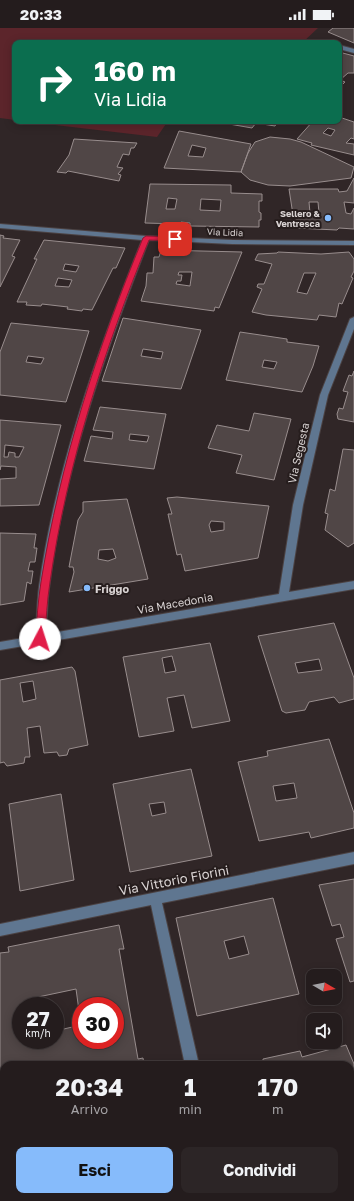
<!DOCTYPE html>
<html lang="it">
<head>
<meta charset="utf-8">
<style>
  body { margin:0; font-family:"Golos Text",sans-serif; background:#2c2526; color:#f1f3f6; height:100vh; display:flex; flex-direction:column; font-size:15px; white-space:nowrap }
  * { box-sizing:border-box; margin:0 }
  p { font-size:13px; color:#a3a1a4 }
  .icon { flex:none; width:22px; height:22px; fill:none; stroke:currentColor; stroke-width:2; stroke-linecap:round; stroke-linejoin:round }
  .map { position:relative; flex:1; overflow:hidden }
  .drawer { position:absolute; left:0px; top:1033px; width:354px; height:140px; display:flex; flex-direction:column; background:#241c1d; border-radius:12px 12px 0 0; box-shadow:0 2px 10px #0003,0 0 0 1px #413a3b }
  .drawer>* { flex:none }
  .banner { position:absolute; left:12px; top:12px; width:330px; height:84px; border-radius:8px; box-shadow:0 2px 10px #0003,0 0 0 1px #413a3b; background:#0b6e4f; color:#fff; overflow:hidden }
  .needle { width:26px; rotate:100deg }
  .controls { position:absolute; left:306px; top:941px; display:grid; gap:8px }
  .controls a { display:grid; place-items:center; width:36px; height:36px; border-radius:8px; background:#241c1d; box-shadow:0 2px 10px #0003,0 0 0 1px #413a3b; font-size:20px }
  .speed { position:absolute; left:12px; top:969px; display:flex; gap:8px; font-size:20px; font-weight:700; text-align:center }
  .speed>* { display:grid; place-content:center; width:52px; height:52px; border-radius:50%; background:#241c1d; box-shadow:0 2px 10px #0003,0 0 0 1px #413a3b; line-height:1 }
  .speed small { font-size:10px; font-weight:400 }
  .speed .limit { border:6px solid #d22; background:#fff; color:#111 }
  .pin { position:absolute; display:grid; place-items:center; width:34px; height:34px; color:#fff; margin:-17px; border-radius:8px; box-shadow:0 2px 6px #0006 }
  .me { position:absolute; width:44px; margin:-22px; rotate:5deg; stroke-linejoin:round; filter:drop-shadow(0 0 3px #0008) }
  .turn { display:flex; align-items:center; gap:14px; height:84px; padding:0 16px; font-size:18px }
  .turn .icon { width:52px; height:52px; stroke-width:2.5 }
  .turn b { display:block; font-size:28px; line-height:34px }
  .eta { display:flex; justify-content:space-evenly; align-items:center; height:68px; text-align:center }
  .eta b { font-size:24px; font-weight:700; line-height:28px }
  .button { display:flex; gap:8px; margin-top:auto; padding:8px 16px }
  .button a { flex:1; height:46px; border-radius:8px; background:#86bbfb; color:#111; font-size:16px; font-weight:700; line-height:46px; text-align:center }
  .button a+a { background:#2c2526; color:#f1f3f6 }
  .status { display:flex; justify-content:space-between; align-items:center; height:28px; padding:0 20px; background:#241c1d; direction:ltr }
  .status svg { height:11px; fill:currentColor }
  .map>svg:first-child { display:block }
  .green { fill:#5c252b }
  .building { fill:#504646; stroke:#988d8d; fill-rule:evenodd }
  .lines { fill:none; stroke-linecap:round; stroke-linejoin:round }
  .minor-casing { stroke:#4b4243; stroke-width:2 }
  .minor { fill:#5f7690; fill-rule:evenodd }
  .route { fill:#e11d48; stroke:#92132f }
  .poi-dot { fill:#86bbfb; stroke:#261d1d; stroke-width:1.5 }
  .labels { text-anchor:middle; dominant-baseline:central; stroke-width:4; stroke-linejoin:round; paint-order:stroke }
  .far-poi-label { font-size:9px; font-weight:bold; fill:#d9d3d3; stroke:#261d1d; text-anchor:end }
  .far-street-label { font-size:9px; fill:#d9d3d3; stroke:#261d1d }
  .street-label { font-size:11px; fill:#d9d3d3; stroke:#261d1d }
  .poi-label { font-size:11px; font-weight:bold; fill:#d9d3d3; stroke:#261d1d; text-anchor:start }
  .near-street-label { font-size:13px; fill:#d9d3d3; stroke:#261d1d }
</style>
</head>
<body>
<div class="status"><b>20:33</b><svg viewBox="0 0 49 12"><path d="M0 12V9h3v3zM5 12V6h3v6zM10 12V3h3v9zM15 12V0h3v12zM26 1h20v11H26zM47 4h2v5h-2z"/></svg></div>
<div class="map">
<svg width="354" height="1173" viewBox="0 0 354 1173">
  <rect width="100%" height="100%" fill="#302627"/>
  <!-- green -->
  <path class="green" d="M0,0h318l-16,15h-287v77l-15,-2z
    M21,93h147l-11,16z"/>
  <!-- building -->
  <path class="building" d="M333,0h21v15l-26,-11z
    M339,24l15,4v17h-6l-8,7 5,2 -6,6z
    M339,89l15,5v17l-3,-1 -5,5 8,1v11l-43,-10 1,-2 -15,-4 16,-18h26zM328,100l7,2 -4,6 -8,-3z
    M212,93h66l-3,5 -19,-3 -4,5z
    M179,103l72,13 -10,28 -77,-4zM192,117l14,3 -3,9 -15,-1z
    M270,109l20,2 11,3 53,25 -3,11 -61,8 -22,-1 -18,-5 -9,-8 7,-19 7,-11z
    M74,111l63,4 -3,5h-3l-2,7 -6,-1 -6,13 6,1 -5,6 3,1 -2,6 -51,-10 -2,2 -9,-1 12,-17z
    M354,150v25l-10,-1 2,11 5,1 3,-6v21l-15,-1 -2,2 -42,-2 -6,-39h49l1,3 8,-1zM309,174h9l1,11h-9z
    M150,156l81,1v8l31,1v7h-3v11l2,1v7h-2v7l-69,-1v-3l-9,-1 -1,2 -35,-1zM168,170l9,1 -2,10h-9zM201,171l20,1 -1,11 -20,-1z
    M0,207l4,1 -1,2 17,2 -8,16 3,1 -15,30z
    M44,212l81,8 -9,20h-3l-21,42 -9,-1 -1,2 -15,-2 1,-2 -26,-3 -1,2 -15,-1 1,-3h-10l20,-43h-3zM65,236l14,2 -3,6 -13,-2zM58,250l14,2 -3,7 -14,-1z
    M161,222l81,2 -23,56 -4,-1 -1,4 -73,-10 5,-15 1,-13h6l1,-16h5zM179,244h13l-2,14 -14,-2 1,-3h4l1,-6h-4z
    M278,224l43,2 28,-2 5,7v12l-3,6 2,1 -11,26 -3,-1 -3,14 -17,-2 -2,5 -51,-5 -14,-3 10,-23 -5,-2 1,-3h6l8,-20 -17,-4 3,-6 19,-1zM304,245h12l-9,21 -10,-2z
    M123,290l78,12 -20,59 -79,-8zM143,321l20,3 -2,7 -20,-3z
    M11,295l78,8 -23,71 -66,-7v-43zM28,328l16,2 -3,6 -15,-2z
    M240,304l47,7v3l32,4 -6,20 -11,26 -76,-12zM264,332l13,2 -3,7 -12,-2z
    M354,343v51l-16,-3 -1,-5 2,-6 4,1 5,-17 -5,-1 6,-16 3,1z
    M100,379l66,7 -12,55 -70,-8 7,-25 21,3 1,-7 -20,-2zM130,406l19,2 -2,6 -18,-2z
    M254,385l37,6 -17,61 -38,-7 6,-18 -34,-7 9,-23 32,6z
    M0,392l61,5 -22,80 -39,1v-27l16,-1v-11l-15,-1 -1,4zM5,417l19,2 -5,10h-4v-4l-6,-1 -1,5h-4z
    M343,421l11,1v93l-6,4 -23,-17 3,-16 -3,-1 5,-24 5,2z
    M177,469l92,9 -11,52 -73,13 -4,-17 -4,1 -9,-41h4l-5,-16zM211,493l13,1v8l-13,2 -2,-7z
    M127,471l21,80 -79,13 5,-20 -1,-5h-4l9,-47 5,-8v-10zM113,521l3,9 -8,3 -10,-2 1,-9z
    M0,505l36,1 -2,14h3l-2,14h-5l-2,9h5l-2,13 -4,-2 -3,19 -24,4z
    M334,595l20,55v21l-15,4 -5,-6 -25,5 -4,8 -19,3 -4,-2 -24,-75zM319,631l3,11 -24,3 -3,-10z
    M210,615l20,78 -38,7 -8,-33 -17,3 7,33 -35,6 -16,-80zM172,628l4,15 -11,2 -3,-15z
    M72,639l3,4 13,74 -19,4 -2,6 -8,1 -2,-4 -13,1 -4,-27 -13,2 3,29h-5l-1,6 -17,3 -3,-4 -4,1v-83zM33,653l3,18 -13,3 -3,-19z
    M329,711l25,74v15l-43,10 -2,-6 -50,9 -21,-79 30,-6 -1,-5zM294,755l3,15 -21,3 -3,-15z
    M191,741l21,87 -82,16 -17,-88zM164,774l2,11 -14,3 -3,-12z
    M61,766l13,86 -54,11 -11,-87z
    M354,851v102l-4,1 -14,-43 8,-2 -4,-13 -8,2 -13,-41z
    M273,870l26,96 -102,22 -21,-98zM244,908l5,18 -20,5 -5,-18z
    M119,897l5,24h-5l19,110 5,-1 1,7h-140v27l-4,1v-140l9,-1 -1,-5zM76,961l5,36 -26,6v9h-34v-34h18l-1,-9zM81,978h34v34h-34z
    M346,1017l8,19v113l-4,1v-113h-87v-6l37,-8 2,6z
    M22,1169h153l1,4h-153z
    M241,1169h48l-13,4h-34z"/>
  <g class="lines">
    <defs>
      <path id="minor" d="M339,17l15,4v4l-15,-4z
        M0,196l146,12 86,4 122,1v4l-122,-1 -83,-4c-44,112 -85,229 -100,349 -2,15 -2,30 -3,45l233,-40 14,-89 27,-110 30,-76 4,-2v12l-26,66 -25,110 -14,87 65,-11v8l-354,61v-8l35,-6c2,-16 2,-33 4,-49 17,-120 58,-235 103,-347l-142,-12z
        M354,824v12l-192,39 37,162h-14l-34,-160 -151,31v-12z
        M354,1161v12h-23l2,-4h17v-7z
        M215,1169h14v4h-14z"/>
    </defs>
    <!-- minor casing -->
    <use href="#minor" class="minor-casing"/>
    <!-- minor -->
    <use href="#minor" class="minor"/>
  </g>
  <!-- route -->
  <path class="route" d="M146,208l29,1 3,2 -3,2 -26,-1c-45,110 -82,224 -99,342 -3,19 -4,38 -5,57l-2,3h-6l-2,-3c2,-19 3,-39 6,-57 19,-119 56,-233 102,-344z"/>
  <!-- markers -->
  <g class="poi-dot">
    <circle cx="328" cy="190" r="4"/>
    <circle cx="87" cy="560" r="4"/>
  </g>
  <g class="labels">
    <!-- far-poi labels -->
    <g class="far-poi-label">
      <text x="320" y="185">Sellero &amp;<tspan x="320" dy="10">Ventresca</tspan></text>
    </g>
    <!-- far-street labels -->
    <g class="far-street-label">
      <text transform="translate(225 204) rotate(2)">Via Lidia</text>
    </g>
    <!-- street labels -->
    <g class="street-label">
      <text transform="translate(298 425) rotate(-77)">Via Segesta</text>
      <text transform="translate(175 575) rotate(-10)">Via Macedonia</text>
    </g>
    <!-- poi labels -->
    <g class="poi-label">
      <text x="95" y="560">Friggo</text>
    </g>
    <!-- near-street labels -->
    <g class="near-street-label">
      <text transform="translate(174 852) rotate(-11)">Via Vittorio Fiorini</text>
    </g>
  </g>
</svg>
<div class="controls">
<a><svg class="needle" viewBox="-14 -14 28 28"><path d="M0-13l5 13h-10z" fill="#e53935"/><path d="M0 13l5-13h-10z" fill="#a3a1a4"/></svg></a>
<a><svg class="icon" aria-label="sound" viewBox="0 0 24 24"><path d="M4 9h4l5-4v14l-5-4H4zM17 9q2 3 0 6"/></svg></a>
</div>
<div class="speed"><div>27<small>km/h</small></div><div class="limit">30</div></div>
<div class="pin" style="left:175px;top:211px;background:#d93025"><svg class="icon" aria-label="arrive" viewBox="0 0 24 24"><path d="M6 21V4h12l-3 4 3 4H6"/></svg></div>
<svg class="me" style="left:40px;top:611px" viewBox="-20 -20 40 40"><circle r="19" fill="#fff"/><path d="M0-13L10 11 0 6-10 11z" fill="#e11d48"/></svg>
<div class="banner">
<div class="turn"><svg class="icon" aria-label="right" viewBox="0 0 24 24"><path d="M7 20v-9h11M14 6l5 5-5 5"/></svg><div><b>160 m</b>Via Lidia</div></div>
</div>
<section class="drawer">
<div class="eta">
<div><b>20:34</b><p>Arrivo</p></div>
<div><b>1</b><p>min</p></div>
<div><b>170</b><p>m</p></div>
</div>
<div class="button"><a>Esci</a><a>Condividi</a></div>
</section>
</div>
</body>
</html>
